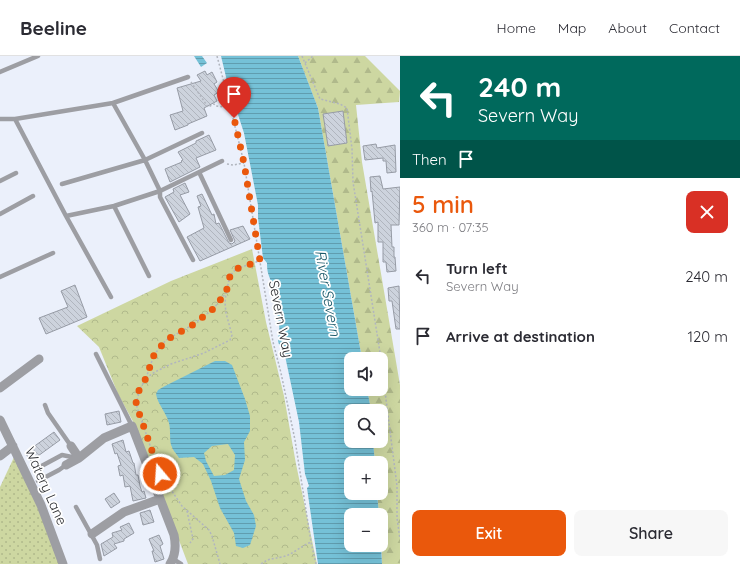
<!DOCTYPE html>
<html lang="en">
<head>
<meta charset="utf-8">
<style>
  body { margin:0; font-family:Quicksand,sans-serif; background:#f7f7f7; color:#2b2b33; height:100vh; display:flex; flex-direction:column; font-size:15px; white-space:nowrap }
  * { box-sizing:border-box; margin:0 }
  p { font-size:13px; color:#7c7c81 }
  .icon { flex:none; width:22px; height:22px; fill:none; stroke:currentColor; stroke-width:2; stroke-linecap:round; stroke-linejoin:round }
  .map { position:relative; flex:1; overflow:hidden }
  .side { display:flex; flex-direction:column; background:#fff; width:340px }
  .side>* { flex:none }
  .guide { background:#00695c; color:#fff; overflow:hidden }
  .fabs { position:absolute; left:344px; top:296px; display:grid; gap:8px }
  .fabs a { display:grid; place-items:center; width:44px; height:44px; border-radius:8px; background:#fff; box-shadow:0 4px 16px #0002; font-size:20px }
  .pin { position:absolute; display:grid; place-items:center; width:34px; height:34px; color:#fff; margin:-41px -17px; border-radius:50% 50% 50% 0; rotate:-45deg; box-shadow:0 0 4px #0007 }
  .pin .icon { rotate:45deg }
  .me { position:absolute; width:44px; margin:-22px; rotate:342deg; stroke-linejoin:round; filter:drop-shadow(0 0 3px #0008) }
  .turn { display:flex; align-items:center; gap:14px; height:84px; padding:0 12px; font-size:18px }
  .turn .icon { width:52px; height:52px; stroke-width:2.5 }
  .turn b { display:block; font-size:28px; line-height:34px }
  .then { display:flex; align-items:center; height:38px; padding:0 12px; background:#0003; gap:8px; font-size:15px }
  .round { display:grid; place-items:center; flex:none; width:42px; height:42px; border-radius:8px; background:#f7f7f7 }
  .summary { display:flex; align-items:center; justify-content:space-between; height:68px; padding:0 12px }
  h1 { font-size:24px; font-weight:600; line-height:30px; color:#ea580c }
  .button { display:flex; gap:8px; margin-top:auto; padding:8px 12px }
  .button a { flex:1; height:46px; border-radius:8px; background:#ea580c; color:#fff; font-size:16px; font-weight:600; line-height:46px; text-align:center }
  .button a+a { background:#f7f7f7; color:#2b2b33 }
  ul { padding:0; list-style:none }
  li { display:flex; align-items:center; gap:12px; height:60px; padding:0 12px }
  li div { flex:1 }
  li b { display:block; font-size:15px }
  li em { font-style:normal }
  header { display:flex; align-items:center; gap:24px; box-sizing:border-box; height:56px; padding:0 20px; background:#fff; border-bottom:1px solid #e1e1e2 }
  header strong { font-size:19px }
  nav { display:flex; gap:22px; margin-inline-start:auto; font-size:14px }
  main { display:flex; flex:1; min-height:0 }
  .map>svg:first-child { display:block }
  .grass { fill:url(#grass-dots) }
  .forest { fill:url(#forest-firs) }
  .park { fill:url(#park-crowns) }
  .water { fill:url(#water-rules); fill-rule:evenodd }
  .building { fill:url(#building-back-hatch); stroke:#969ba5 }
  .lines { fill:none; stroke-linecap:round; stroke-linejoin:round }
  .path { stroke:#b1b5be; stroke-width:1.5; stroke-dasharray:2 2; stroke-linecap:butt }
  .service { stroke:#9d9ea3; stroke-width:4.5 }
  .minor { stroke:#9d9ea3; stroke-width:9 }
  .route { stroke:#ea580c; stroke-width:7; stroke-dasharray:0 12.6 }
  .labels { text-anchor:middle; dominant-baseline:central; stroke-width:3.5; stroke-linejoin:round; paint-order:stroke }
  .street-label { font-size:14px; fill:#2b2d31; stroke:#fff }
  .water-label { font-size:15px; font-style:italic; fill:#1a5969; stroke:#fff }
</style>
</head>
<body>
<header>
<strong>Beeline</strong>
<nav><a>Home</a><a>Map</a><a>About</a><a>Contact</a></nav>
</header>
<main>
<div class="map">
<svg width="400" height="508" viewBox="0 0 400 508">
  <defs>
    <pattern id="grass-dots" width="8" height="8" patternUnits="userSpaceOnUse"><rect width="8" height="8" fill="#cdd7a1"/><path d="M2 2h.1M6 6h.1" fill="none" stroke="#b0b98b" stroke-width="1.8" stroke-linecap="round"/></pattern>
    <pattern id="forest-firs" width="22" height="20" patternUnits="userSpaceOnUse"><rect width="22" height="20" fill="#cdd7a1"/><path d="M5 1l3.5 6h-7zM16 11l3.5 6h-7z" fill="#b0b98b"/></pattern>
    <pattern id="park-crowns" width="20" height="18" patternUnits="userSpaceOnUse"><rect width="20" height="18" fill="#cdd7a1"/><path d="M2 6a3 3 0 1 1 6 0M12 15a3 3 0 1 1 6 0" fill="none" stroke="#b0b98b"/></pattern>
    <pattern id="water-rules" width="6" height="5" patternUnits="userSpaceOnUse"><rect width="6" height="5" fill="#75c1d7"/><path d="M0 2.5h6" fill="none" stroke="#609daf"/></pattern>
    <pattern id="building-back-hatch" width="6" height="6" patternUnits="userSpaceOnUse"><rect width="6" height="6" fill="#cdd3dd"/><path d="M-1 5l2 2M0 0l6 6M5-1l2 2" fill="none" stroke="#b0b5be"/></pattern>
  </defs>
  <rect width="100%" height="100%" fill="#ebf0fb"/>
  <!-- grass -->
  <path class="grass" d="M16,397l47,111h-63v-77z"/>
  <!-- forest -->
  <path class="forest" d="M298,0h67l35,35 -1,11 -43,3 6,57 38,223v179h-18l-1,-49h-2l-2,-22h4v-30h-6l-2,-22h8v-30h-10l-4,-22h14v-30h-19l-44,-251z"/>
  <!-- park -->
  <path class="park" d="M252,193l14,73 18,74 12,68 21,100h-129l-52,-137 -18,-33 -19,-47 -22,-21 94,-45z"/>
  <!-- water -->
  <path class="water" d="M194,0h8l5,7 -6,4z
    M221,0h77l20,52 44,251h-11v30h16l4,21v1h-20v30h22l2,22h-24v30h26l2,22h-28v30h30l1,19h-64l-11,-76 2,-2 -4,-12 -6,-52 -15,-71c-11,-12 -3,-13 -5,-26 -2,-14 -4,-30 -8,-44 -3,-7 -4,-10 -4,-18l-4,-5 -5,-40v-13l-14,-72 -17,-52z
    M215,305h10l7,4 13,34 5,17v15l-6,11 1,18 -6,19 7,22 8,14 2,11 -6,19 -7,3 -7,-2 -2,-13 -14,-25 -9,-27 -8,-17 -9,-7 -15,1c-2,-4 -6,-7 -7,-11 -3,-4 -1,-17 -3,-24 -3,-11 -11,-18 -13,-29l2,-4 7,-4zM228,388l7,11 -1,15 -9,5 -11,1 -8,-15 -2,-8 8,-7z"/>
  <!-- building -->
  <path class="building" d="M205,15l2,4 5,-3 5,10 -3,2 5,8 -5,3 3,6 -13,7 3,8 -19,8v1l-13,5 -5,-15 13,-4 -6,-23 24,-7 -4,-6z
    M343,55l4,32 -19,3 -5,-32z
    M209,79l7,15 -20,8 4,9 -30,15 -5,-13 17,-7 -1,-1 2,-1 -5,-8 18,-9v-2z
    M376,88l1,4 18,-3 1,27 -9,1 -1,-12h-3v-3l-18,2 -2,-14z
    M380,120l3,13 17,-2 -1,38h-8l1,22h2v10h1l1,14 -9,1 -1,-10h-3v-20h-5v-20l-3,1 -3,-32 -1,1 -1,-15z
    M185,127l4,9 -9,3 10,19 -11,8 -14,-25 9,-5 -1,-3z
    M202,138l10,21 2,-1 2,10 3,-1 10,20 3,1 3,-3 -5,-11 13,-4 7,13 -50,22 -13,-24 17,-9 -6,-21 3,-1 -4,-10z
    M75,229l12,32 -41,17 -7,-16 29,-11 -7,-16z
    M399,230l1,43h-4l-4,-28h-3l-1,-13z
    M119,355l2,11 -14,3 -2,-11z
    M54,376l6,8 -29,21 -6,-8z
    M123,384l3,12 3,-1 4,12h1l2,12h2l2,11 2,6 2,-1 2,7 -13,3 -3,-15 -5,1 -2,-12 -3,1 -2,-10 3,-1 -4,-12 -2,1 -3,-10z
    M114,437l6,9 -9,6 -6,-9z
    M150,454l4,12 -11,3 -3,-12z
    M129,467l5,10 -10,6v2l-10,3 3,4 -13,8 -3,-12 12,-7 -1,-4 10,-3 -2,-3z
    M159,479l4,9 -3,2 4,13 -9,3 -3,-11h2l-5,-12z"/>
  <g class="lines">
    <!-- path -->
    <path class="path" d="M217,0l10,38 17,69 29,179 8,31 14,67 16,102 5,22
      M302,0l18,43 20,5 7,4 5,41 1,33 4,25 24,152
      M305,7l8,-7
      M191,26l17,25 6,-3 2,2 15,2
      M227,108l6,1 11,-2
      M381,304l16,126v32l3,21
      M146,322l8,-23 12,-15 28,-16 19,-15 13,-16
      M159,416l-23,-68 4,-15 6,-11 9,-6 16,-8 33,-11 26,-13 2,-5 -6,-22 -1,-10 1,-10 4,-17 6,-7 23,-8
      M161,419l21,31 27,24 3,6 8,28
      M187,455l6,28 -3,4
      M261,508c8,-6 12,-5 21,-7 10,-2 19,-11 29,-15"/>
    <!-- service -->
    <path class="service" d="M0,16l38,-16
      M113,47l75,-26
      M0,63h15l98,-16 32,57 15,31 62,-30
      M15,63l51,97 48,-10 46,-15v6l33,63
      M199,116l32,68
      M0,125l16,-8
      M62,128l83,-24 57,-27
      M114,150l35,70
      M0,158l33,-18
      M66,160l45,81
      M0,221l53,-24
      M96,298l36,72
      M45,349l3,8 23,33
      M36,413l26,-14 15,3
      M38,425l21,-11 7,-5
      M76,451l21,38 3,14
      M173,503l8,5"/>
    <!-- minor -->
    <path class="minor" d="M0,332l39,-29
      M0,364l41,85 22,59
      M71,390l8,12
      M0,400l13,-10
      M66,409l13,-7 25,-20 28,-12 42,109c2,10 2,20 -4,29
      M92,478l32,-22 36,-13"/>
  </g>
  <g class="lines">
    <!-- route -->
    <path class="route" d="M160,418l-24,-70 1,-10 9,-16 8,-23 12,-15 28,-16 19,-15 13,-16 4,-17 6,-7 24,-8 -16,-98 -10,-45"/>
  </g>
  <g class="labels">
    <!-- street labels -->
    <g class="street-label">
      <text transform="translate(281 263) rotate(79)">Severn Way</text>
      <text transform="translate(46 430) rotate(66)">Watery Lane</text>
    </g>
    <!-- water labels -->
    <g class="water-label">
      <text transform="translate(328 237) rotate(80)">River Severn</text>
    </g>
  </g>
</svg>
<div class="fabs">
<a><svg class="icon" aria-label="sound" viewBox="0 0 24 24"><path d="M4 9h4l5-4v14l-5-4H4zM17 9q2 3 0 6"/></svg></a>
<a><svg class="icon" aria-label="search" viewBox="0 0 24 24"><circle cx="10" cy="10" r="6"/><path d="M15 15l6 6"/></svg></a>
<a>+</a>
<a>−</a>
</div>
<div class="pin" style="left:234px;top:62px;background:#d93025"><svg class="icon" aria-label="arrive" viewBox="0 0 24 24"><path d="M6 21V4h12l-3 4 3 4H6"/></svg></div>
<svg class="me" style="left:160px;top:418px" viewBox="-20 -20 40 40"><circle r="17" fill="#ea580c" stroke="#fff" stroke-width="3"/><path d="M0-11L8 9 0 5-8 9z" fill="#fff"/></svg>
</div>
<section class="side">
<div class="guide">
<div class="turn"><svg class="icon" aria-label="left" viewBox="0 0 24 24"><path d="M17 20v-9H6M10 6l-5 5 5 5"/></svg><div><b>240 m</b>Severn Way</div></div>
<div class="then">Then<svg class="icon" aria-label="arrive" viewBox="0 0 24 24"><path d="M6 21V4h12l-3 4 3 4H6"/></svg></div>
</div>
<div class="summary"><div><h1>5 min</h1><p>360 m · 07:35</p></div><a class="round" style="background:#d93025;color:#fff"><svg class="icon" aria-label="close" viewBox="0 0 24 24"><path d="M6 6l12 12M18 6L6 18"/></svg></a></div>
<ul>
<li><svg class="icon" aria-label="left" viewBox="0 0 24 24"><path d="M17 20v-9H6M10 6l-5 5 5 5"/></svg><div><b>Turn left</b><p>Severn Way</p></div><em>240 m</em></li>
<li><svg class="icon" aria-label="arrive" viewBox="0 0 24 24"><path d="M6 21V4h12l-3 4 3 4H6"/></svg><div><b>Arrive at destination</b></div><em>120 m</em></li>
</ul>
<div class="button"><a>Exit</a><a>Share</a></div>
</section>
</main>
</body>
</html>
